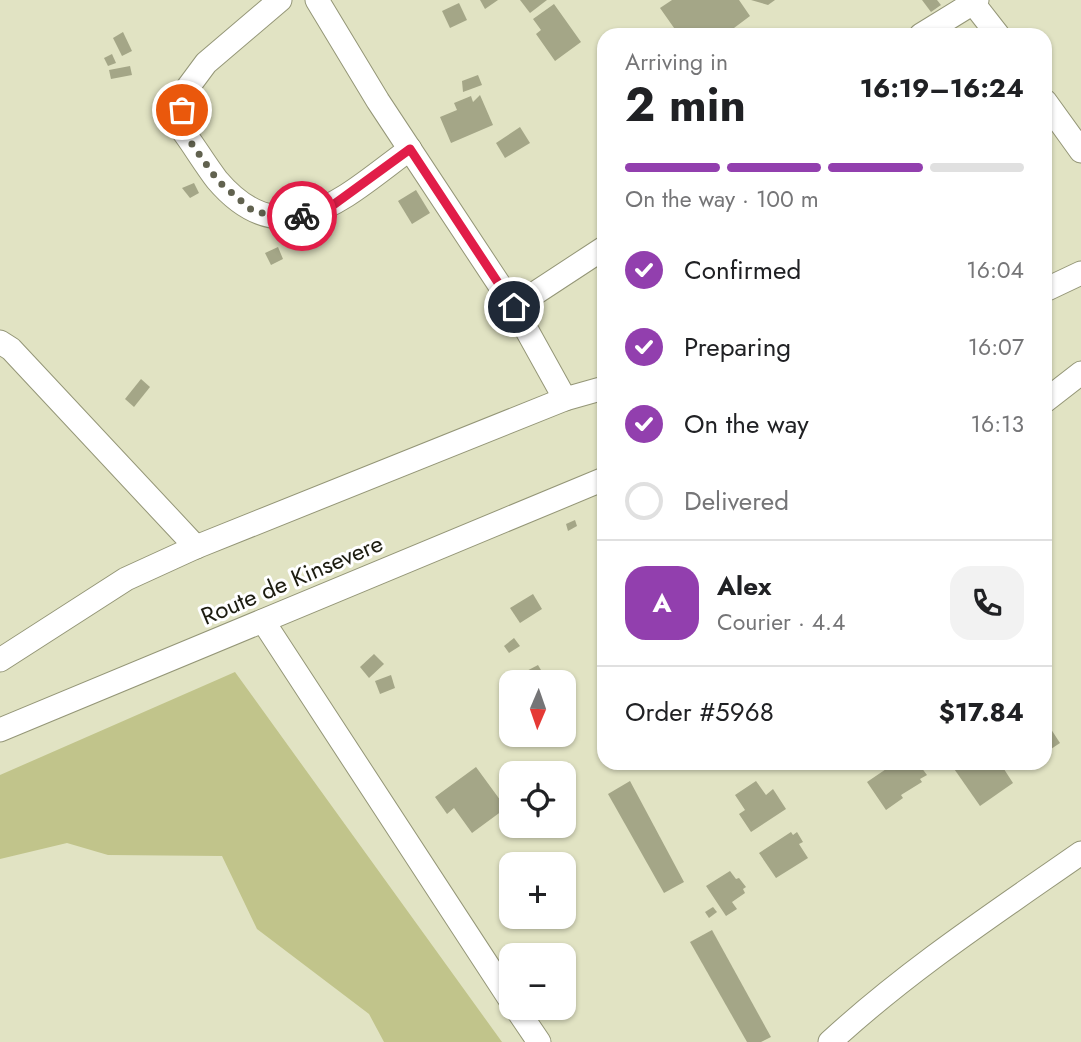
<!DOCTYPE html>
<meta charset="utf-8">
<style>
:root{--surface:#fff;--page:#f2f2f2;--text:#202124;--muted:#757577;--line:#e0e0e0;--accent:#923fae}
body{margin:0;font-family:Jost,sans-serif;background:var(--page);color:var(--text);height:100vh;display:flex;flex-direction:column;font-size:26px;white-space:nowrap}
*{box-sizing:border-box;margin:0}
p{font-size:23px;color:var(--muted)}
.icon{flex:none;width:38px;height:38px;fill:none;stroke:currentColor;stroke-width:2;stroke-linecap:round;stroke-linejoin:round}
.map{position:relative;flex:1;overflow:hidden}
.sheet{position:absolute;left:597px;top:28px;width:455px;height:742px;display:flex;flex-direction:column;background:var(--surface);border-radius:21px;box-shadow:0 2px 5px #0004}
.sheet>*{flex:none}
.needle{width:46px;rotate:182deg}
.buttons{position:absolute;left:499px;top:670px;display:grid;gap:14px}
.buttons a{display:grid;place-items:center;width:77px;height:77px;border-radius:14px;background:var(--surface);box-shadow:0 2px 5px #0004;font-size:35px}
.pin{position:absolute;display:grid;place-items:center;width:60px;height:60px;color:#fff;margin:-30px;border:4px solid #fff;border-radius:50%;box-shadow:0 2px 7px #0007}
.courier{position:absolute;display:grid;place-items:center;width:70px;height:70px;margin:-35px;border:5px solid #e11d48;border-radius:50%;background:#fff;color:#222;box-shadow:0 2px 9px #0007}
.overview em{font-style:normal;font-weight:700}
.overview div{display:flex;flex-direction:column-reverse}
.overview{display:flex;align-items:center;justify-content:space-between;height:119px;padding:0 28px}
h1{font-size:46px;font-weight:700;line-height:52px}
.bar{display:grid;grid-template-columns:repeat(4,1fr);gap:10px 7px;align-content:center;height:84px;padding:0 28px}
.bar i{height:9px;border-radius:5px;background:var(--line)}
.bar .on{background:var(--accent)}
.bar p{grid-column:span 4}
.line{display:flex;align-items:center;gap:18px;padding:0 28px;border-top:2px solid var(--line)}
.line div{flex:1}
.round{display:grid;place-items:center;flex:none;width:74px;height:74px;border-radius:21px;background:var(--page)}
ol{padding:0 28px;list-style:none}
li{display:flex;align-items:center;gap:21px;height:77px}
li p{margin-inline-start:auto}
li .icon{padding:7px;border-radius:50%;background:var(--accent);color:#fff;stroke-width:4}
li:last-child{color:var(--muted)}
li i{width:38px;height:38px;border:4px solid var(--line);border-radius:50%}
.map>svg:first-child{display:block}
.green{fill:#c1c48b}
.building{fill:#a4a687}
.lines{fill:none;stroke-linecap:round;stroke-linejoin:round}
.street-casing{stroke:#949677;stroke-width:25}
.street{stroke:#fff;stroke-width:23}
.done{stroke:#61624f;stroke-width:7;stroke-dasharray:0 12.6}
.route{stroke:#e11d48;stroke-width:9}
.labels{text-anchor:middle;stroke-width:6;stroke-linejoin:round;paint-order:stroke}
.street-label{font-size:24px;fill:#1c1c10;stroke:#fff}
</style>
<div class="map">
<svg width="1081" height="1042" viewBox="0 0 1081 1042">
<rect width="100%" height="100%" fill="#e1e3c3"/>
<!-- green -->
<path class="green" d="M235 672 502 1042H384L369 1014 257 929 222 856 108 855 67 843 0 859V775Z"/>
<!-- building -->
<g class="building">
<path d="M480 0H498L485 9Z"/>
<path d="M520 0H547L530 13Z"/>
<path d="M672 0H739L750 16 734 28 739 35H679L660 8Z"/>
<path d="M751 0H775L768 5Z"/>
<path d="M922 0H937L941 5 931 12Z"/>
<path d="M459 3 467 20 450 28 442 11Z"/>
<path d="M554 4 581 42 555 61 536 34 541 30 533 19Z"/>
<path d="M123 32 132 51 122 56 113 38Z"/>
<path d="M112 54 116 63 108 66 104 58Z"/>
<path d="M130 66 132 75 111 79 109 70Z"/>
<path d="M478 75 482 85 463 92 462 81Z"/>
<path d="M480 95 493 125 451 143 440 117 457 110 454 103 471 96 473 102Z"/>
<path d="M520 127 530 143 505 158 496 143Z"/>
<path d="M194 183 199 193 190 198 182 188Z"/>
<path d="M416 190 430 213 412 224 398 201Z"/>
<path d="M278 247 283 259 271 265 265 253Z"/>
<path d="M141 379 150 387 134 407 125 399Z"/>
<path d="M575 520 577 526 568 531 566 524Z"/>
<path d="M533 594 542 609 520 623 510 608Z"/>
<path d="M514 638 520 646 509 653 504 646Z"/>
<path d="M374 654 384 664 369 678 360 667Z"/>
<path d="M538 665 548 682H523L519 675Z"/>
<path d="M391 675 395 688 380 694 375 681Z"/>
<path d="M1045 720 1060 743 1045 753Z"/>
<path d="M895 763H918L927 775 920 779 922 782 901 795 903 798 886 810 867 782Z"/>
<path d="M950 763H1000L1013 783 980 806Z"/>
<path d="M476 767 506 808 472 833 454 808 447 814 435 797Z"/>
<path d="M630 781 684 882 664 893 608 794Z"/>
<path d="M756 781 766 795 773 789 786 809 751 832 739 814 745 810 735 795Z"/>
<path d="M791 832 793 835 797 832 803 842 799 844 808 858 776 878 759 853Z"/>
<path d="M730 871 736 879 739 878 746 887 743 889 745 893 732 902 737 909 726 916 706 886Z"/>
<path d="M713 907 717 912 709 918 705 912Z"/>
<path d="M712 930 771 1037 761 1042H747L690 942Z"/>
</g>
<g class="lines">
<defs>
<g id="street">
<path d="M280 0 206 63 183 94 180 127C193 144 204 163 217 180 285 260 348 194 410 149"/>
<path d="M317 0 378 101 514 307 565 399"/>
<path d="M977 0 973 3 998 35"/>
<path d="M921 35 973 3"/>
<path d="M1045 101 1081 151"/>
<path d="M1045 290 1081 273"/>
<path d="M514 307 604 248"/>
<path d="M0 342 11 349 196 547"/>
<path d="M1045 401 1081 373"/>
<path d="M263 621 511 1001"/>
<path d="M0 660 126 579 196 547 565 399 604 388"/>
<path d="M0 730 604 479"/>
<path d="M516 1008 539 1042"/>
<path d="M830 1042C907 971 995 913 1081 853"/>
</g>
</defs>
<!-- street casing -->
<use href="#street" class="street-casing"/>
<!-- street -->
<use href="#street" class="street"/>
</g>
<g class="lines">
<!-- done -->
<path class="done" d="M182 110 180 127 218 181 253 211 292 219 302 216"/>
<!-- route -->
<path class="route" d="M302 216 329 208 410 149 514 307"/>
</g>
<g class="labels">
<!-- street labels -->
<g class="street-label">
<text transform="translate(292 580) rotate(-23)" y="8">Route de Kinsevere</text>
</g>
</g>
</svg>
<div class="buttons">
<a><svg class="needle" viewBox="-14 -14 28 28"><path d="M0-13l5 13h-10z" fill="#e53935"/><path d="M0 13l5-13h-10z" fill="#757577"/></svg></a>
<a><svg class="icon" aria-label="locate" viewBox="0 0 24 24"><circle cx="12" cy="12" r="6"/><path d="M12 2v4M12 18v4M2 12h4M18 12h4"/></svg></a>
<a>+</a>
<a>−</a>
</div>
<div class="pin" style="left:182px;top:110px;background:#ea580c"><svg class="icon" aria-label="bag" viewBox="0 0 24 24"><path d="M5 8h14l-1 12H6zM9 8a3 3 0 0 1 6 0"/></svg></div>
<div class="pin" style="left:514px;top:307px;background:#1f2937"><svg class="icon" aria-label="home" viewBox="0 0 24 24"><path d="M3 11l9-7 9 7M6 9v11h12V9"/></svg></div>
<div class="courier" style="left:302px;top:216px"><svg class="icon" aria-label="bike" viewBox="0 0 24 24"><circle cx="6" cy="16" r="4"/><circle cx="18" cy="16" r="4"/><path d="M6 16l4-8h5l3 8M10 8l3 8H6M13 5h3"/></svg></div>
<section class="sheet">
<div class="overview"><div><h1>2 min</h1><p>Arriving in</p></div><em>16:19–16:24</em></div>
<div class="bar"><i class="on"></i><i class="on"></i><i class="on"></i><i></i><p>On the way · 100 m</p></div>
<ol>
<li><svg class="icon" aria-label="check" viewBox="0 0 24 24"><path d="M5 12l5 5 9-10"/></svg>Confirmed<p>16:04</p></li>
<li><svg class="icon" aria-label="check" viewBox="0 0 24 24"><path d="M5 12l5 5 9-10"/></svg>Preparing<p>16:07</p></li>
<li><svg class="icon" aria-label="check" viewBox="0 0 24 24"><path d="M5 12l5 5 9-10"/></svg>On the way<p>16:13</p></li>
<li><i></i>Delivered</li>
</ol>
<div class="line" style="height:126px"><b class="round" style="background:var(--accent);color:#fff">A</b><div><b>Alex</b><p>Courier · 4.4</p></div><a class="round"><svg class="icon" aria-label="phone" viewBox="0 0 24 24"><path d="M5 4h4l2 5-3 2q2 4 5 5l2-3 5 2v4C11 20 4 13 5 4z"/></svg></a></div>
<div class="line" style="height:91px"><div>Order #5968</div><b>$17.84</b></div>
</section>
</div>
